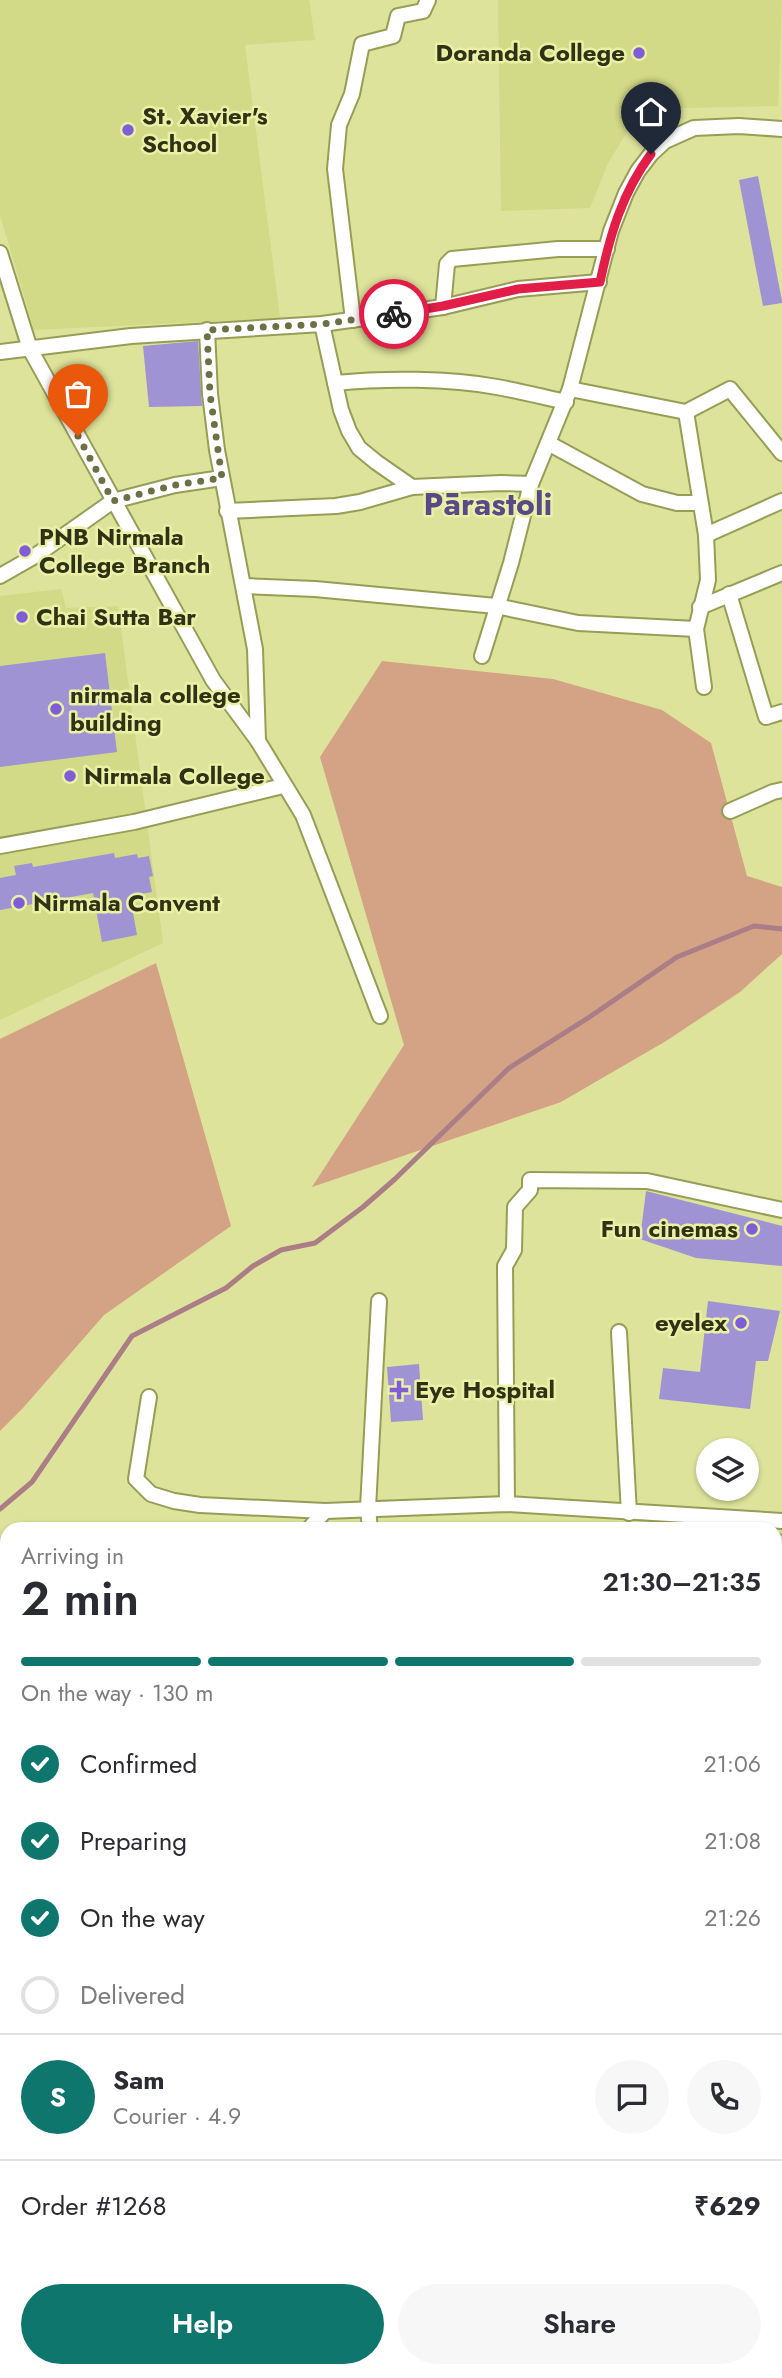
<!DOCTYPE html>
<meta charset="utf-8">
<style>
:root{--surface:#fff;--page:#f7f7f7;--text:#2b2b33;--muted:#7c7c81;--line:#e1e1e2;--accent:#0f766e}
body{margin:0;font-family:Jost,sans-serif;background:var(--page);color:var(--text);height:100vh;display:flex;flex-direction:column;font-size:26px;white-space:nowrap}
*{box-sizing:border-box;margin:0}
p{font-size:23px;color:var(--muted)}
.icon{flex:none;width:38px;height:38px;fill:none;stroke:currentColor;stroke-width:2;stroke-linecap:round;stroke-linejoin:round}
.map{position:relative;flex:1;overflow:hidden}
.drawer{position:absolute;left:0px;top:1522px;width:782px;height:856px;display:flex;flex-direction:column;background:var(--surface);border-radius:21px 21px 0 0;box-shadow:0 2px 5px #0004}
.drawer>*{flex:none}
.controls{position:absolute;left:696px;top:1438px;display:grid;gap:14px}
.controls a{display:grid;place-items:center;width:63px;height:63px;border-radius:50%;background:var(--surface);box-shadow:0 2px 5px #0004;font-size:35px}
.pin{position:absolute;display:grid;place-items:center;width:60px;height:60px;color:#fff;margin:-72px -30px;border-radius:50% 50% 50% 0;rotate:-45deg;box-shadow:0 0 7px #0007}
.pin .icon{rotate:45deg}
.courier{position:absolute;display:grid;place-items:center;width:70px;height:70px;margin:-35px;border:5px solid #e11d48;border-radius:50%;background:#fff;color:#222;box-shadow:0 2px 9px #0007}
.headline em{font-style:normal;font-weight:600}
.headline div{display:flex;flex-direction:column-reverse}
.headline{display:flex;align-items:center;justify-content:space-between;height:119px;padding:0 21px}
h1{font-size:46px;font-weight:600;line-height:52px}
.bar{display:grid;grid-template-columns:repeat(4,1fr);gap:10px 7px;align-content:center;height:84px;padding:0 21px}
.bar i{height:9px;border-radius:5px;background:var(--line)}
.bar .current{background:var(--accent)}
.bar p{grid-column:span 4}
.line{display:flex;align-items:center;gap:18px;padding:0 21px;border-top:2px solid var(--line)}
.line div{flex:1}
.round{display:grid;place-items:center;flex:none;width:74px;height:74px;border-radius:37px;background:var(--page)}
ol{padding:0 21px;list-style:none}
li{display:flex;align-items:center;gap:21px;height:77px}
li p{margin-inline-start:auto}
li .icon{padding:7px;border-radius:50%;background:var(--accent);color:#fff;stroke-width:4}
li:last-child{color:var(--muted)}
li i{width:38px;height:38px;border:4px solid var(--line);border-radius:50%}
.cta{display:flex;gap:14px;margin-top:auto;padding:14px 21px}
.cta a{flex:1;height:80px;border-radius:42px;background:var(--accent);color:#fff;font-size:28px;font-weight:600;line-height:80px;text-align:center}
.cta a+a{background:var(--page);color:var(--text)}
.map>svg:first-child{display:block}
.built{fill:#d2d987}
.green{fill:#d4a284}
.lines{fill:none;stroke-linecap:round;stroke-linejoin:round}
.stream{stroke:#aa7d87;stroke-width:5}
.building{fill:#9f93d4}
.minor-casing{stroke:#989d56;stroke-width:18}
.tertiary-casing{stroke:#989d56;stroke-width:21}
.secondary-casing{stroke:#989d56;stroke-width:23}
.minor{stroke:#fff;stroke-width:14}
.tertiary{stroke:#fff;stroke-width:18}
.secondary{stroke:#c2ece2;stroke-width:19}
.done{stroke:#6d7044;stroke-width:7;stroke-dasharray:0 12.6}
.route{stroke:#e11d48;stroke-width:9}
.poi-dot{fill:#7e5dd7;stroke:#eaf1a6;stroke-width:2.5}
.labels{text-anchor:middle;stroke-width:5;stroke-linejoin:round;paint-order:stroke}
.poi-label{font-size:24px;font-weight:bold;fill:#303215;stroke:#eaf1a6;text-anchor:start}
.district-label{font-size:32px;font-weight:bold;fill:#584988;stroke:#eaf1a6}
</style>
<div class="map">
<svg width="782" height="2378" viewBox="0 0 782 2378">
<rect width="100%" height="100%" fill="#dde39a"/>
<!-- built -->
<g class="built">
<path d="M0 0H309L315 40 245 45 280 318 34 330 0 215Z"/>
<path d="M498 0H782L778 106 681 108 633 122 608 163 590 208 501 211Z"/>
<path d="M61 589 66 608 118 606 163 943 0 1020V596Z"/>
<rect x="622" y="2371" width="153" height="7"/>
</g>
<!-- green -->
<g class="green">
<path d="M382 661 553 679 662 710 711 743 747 876 782 887V954L740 992 666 1041 561 1102 312 1187 404 1045 320 757Z"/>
<path d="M156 963 231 1226 104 1315 23 1408 0 1431V1039Z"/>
</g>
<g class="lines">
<!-- stream -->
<path class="stream" d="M0 1509 32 1482 132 1336 226 1288 253 1266 281 1250 315 1243 363 1207 395 1179 509 1068 588 1018 677 957 754 926 782 929"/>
</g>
<!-- building -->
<g class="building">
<path d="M758 176 782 301V303L763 306 739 180Z"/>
<path d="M198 341 202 406 149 407 143 346Z"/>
<path d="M105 653 117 752 0 767V666Z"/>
<path d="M114 853 115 858 137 854 138 858 149 856 153 876 149 877 152 892 130 896 137 935 102 942 93 893 0 910V878L16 875 14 866 32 863 33 867Z"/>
<path d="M646 1191 782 1226V1266L696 1258 640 1239Z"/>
<path d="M708 1301 780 1311 768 1361H756L750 1409 659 1399 663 1368 700 1372Z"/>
<path d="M419 1364 423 1420 391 1422 387 1367Z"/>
</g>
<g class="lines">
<defs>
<g id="minor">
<path d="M0 253 30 349 213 680 258 741 303 815 380 1016"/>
<path d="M443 307 447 264 452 259 558 249H607"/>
<path d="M353 320 335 169 339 125 352 94 362 44 393 36 398 16 423 11 428 0"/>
<path d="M322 324 341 410 349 431 359 448 376 462 412 487 501 483 531 484"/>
<path d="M207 330 210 394 217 450 255 649 258 741"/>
<path d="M0 352 131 336 322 324 443 307 518 289 599 282"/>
<path d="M335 383C384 378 449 378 497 387 520 391 543 397 566 402"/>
<path d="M570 389 686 412 730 389 782 453"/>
<path d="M686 412 706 535 708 580 696 629 704 687"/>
<path d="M548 443 642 494 677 503H699"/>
<path d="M227 511 336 506 360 502 412 487"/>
<path d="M706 535 782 501"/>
<path d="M0 576 35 556 113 501 175 485 222 478"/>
<path d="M244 586 315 589 496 606 578 623 696 629"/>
<path d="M729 594 766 717 782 712"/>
<path d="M700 607 782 573"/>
<path d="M482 656 511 563 531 484 570 389 611 231 626 193 638 171 651 154 665 141 694 128 739 126 782 129"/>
<path d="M730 811 773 792 782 790"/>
<path d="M0 846 134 822 283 786"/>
<path d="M619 1332 629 1513"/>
<path d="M149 1397 136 1479 151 1494 174 1501 200 1505 325 1511 507 1504 782 1521"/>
<path d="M507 1504 505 1266 514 1250 515 1207 530 1190V1180L647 1181 782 1210"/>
<path d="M308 1530 325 1511"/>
<path d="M370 1530 368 1508 379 1301"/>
<path d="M0 1675 7 1684"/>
<path d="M0 1811 7 1809"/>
<path d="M0 1940 7 1939"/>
<path d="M775 1986 782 1973"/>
<path d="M0 2098 7 2097"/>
<path d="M775 2151H782"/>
<path d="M0 2164H7"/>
<path d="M0 2299 7 2298"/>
</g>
<path id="tertiary" d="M775 2366H782"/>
<g id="secondary">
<path d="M775 1563 782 1545"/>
<path d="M775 1626 782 1610"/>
<path d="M617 2371V2378"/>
<path d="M599 2378V2371"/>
</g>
</defs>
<!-- minor casing -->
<use href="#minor" class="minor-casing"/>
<!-- tertiary casing -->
<use href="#tertiary" class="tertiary-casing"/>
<!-- secondary casing -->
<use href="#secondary" class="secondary-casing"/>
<!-- minor -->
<use href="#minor" class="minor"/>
<!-- tertiary -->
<use href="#tertiary" class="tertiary"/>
<!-- secondary -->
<use href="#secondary" class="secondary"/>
</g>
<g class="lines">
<!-- done -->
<path class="done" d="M78 436 113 501 175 485 222 478 210 394 207 330 323 324 394 314"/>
<!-- route -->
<path class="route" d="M394 314 443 306 518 289 600 282C610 235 622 193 651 154"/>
</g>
<!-- markers -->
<g class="poi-dot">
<circle cx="639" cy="53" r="7"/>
<circle cx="128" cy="130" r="7"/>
<circle cx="25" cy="551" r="7"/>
<circle cx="22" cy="617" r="7"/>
<circle cx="56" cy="709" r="7"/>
<circle cx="70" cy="776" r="7"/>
<circle cx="19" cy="903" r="7"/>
<circle cx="752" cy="1229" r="7"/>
<circle cx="741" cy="1323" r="7"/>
<path d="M395.5 1379.5h7v7h7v7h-7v7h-7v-7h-7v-7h7z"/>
</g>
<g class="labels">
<!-- poi labels -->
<g class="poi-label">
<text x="625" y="61" text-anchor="end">Doranda College</text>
<text x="142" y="124">St. Xavier's<tspan x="142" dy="28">School</tspan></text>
<text x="39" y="545">PNB Nirmala<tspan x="39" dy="28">College Branch</tspan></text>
<text x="36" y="625">Chai Sutta Bar</text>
<text x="70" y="703">nirmala college<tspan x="70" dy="28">building</tspan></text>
<text x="84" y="784">Nirmala College</text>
<text x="33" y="911">Nirmala Convent</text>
<text x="738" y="1237" text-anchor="end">Fun cinemas</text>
<text x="727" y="1331" text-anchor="end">eyelex</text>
<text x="415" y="1398">Eye Hospital</text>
</g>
<!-- district labels -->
<g class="district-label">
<text x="488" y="515">Pārastoli</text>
</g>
</g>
</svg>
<div class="controls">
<a><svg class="icon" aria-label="layers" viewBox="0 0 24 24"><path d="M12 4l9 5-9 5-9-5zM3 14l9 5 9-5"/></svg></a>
</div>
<div class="pin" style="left:78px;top:436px;background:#ea580c"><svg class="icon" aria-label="bag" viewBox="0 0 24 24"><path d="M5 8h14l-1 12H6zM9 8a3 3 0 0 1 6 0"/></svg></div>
<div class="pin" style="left:651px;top:154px;background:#1f2937"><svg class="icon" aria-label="home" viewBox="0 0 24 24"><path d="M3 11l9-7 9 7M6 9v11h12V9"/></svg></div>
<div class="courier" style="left:394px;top:314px"><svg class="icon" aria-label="bike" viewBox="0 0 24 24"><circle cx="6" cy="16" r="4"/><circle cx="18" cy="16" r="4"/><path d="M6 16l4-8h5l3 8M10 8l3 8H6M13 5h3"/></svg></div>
<section class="drawer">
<div class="headline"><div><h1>2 min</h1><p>Arriving in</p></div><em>21:30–21:35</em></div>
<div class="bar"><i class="current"></i><i class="current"></i><i class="current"></i><i></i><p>On the way · 130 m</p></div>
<ol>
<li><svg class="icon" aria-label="check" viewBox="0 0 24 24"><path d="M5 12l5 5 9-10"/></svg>Confirmed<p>21:06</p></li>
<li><svg class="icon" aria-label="check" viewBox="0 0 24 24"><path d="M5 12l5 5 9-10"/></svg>Preparing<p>21:08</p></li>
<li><svg class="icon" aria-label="check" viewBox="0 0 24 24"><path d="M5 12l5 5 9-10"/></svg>On the way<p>21:26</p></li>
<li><i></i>Delivered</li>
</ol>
<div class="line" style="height:126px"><b class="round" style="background:var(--accent);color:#fff">S</b><div><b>Sam</b><p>Courier · 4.9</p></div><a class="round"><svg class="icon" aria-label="chat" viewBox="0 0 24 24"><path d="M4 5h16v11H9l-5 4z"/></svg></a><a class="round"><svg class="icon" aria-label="phone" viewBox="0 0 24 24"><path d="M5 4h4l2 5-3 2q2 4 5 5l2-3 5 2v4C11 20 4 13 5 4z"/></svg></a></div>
<div class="line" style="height:91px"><div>Order #1268</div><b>₹629</b></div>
<div class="cta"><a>Help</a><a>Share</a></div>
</section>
</div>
